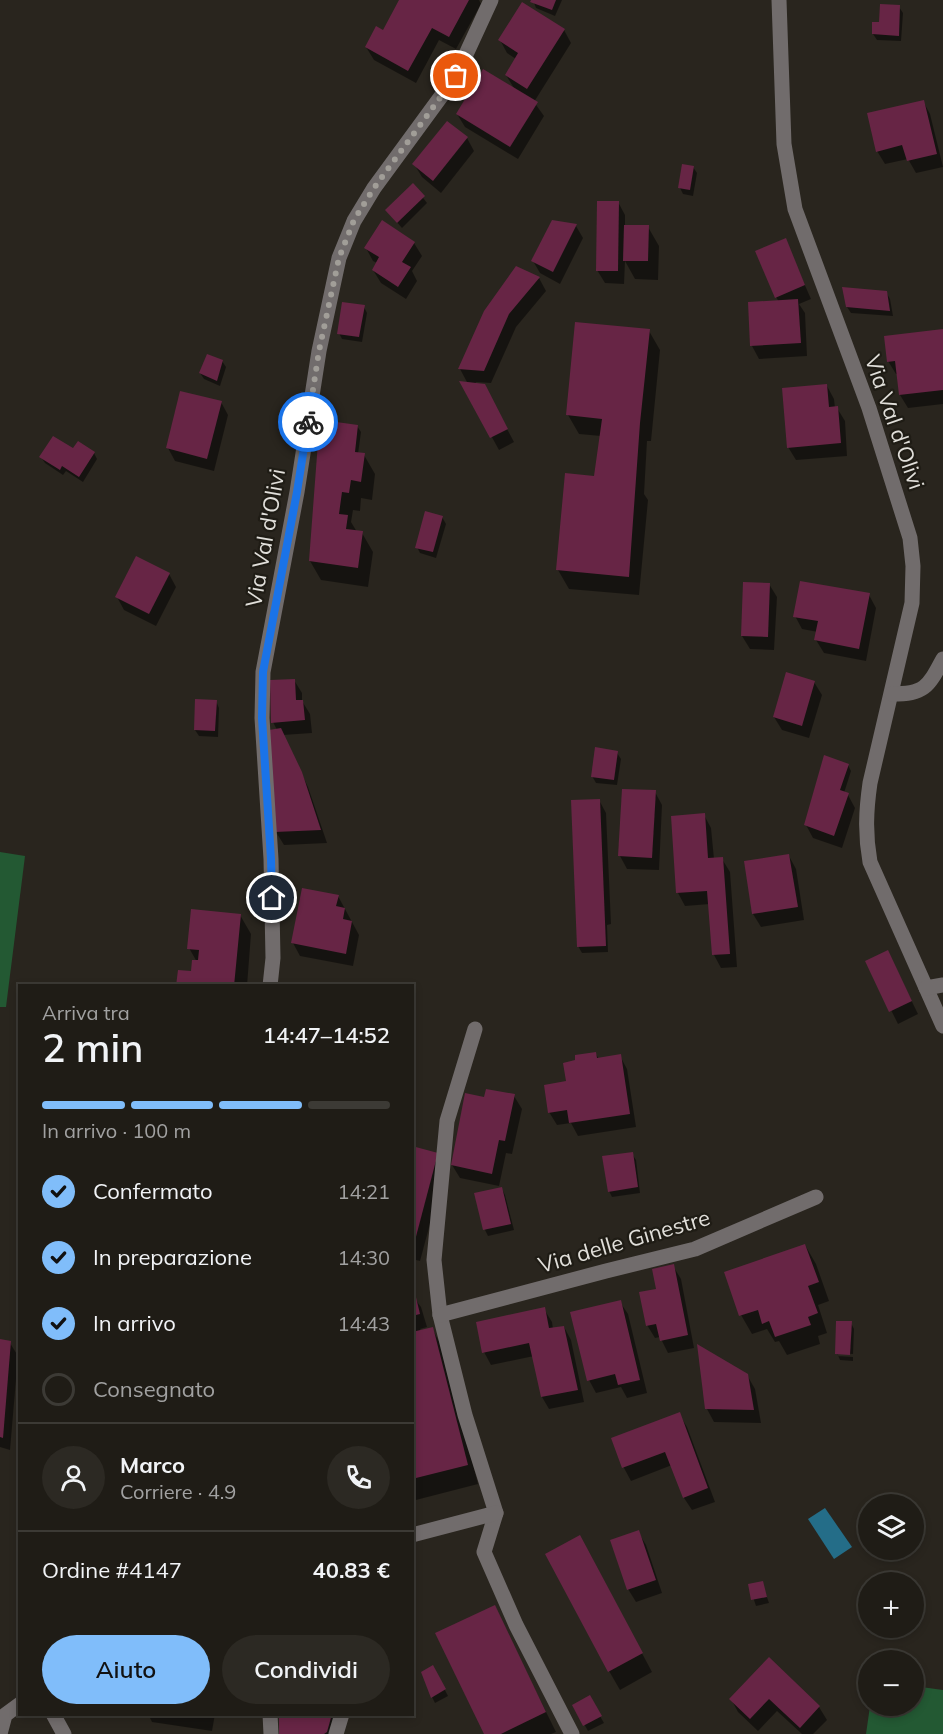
<!DOCTYPE html>
<html lang="it">
<meta charset="utf-8">
<style>
:root{--surface:#1f1c16;--page:#2c2923;--text:#f1f3f6;--muted:#a1a1a1;--line:#3c3a35;--accent:#80bdfa}
body{margin:0;font-family:Mulish,sans-serif;background:var(--page);color:var(--text);height:100vh;display:flex;flex-direction:column;font-size:22px;white-space:nowrap}
*{box-sizing:border-box;margin:0}
p{font-size:20px;color:var(--muted)}
.icon{flex:none;width:33px;height:33px;fill:none;stroke:currentColor;stroke-width:2;stroke-linecap:round;stroke-linejoin:round}
.map{position:relative;flex:1;overflow:hidden}
.side{position:absolute;left:18px;top:984px;width:396px;height:732px;display:flex;flex-direction:column;background:var(--surface);border-radius:0px;box-shadow:0 3px 9px #0003,0 0 0 2px var(--line)}
.side>*{flex:none}
.buttons{position:absolute;left:858px;top:1494px;display:grid;gap:12px}
.buttons a{display:grid;place-items:center;width:66px;height:66px;border-radius:50%;background:var(--surface);box-shadow:0 3px 9px #0003,0 0 0 2px var(--line);font-size:30px}
.pin{position:absolute;display:grid;place-items:center;width:51px;height:51px;color:#fff;margin:-26px;border:3px solid #fff;border-radius:50%;box-shadow:0 2px 6px #0007}
.courier{position:absolute;display:grid;place-items:center;width:60px;height:60px;margin:-30px;border:4px solid #1a73e8;border-radius:50%;background:#fff;color:#222;box-shadow:0 2px 8px #0007}
.overview em{font-style:normal;font-weight:600}
.overview div{display:flex;flex-direction:column-reverse}
.overview{display:flex;align-items:center;justify-content:space-between;height:102px;padding:0 24px}
h1{font-size:39px;font-weight:600;line-height:45px}
.bar{display:grid;grid-template-columns:repeat(4,1fr);gap:9px 6px;align-content:center;height:72px;padding:0 24px}
.bar i{height:8px;border-radius:4px;background:var(--line)}
.bar .on{background:var(--accent)}
.bar p{grid-column:span 4}
.line{display:flex;align-items:center;gap:15px;padding:0 24px;border-top:2px solid var(--line)}
.line div{flex:1}
.round{display:grid;place-items:center;flex:none;width:63px;height:63px;border-radius:32px;background:var(--page)}
ol{padding:0 24px;list-style:none}
li{display:flex;align-items:center;gap:18px;height:66px}
li p{margin-inline-start:auto}
li .icon{padding:6px;border-radius:50%;background:var(--accent);color:#111;stroke-width:4}
li:last-child{color:var(--muted)}
li i{width:33px;height:33px;border:3px solid var(--line);border-radius:50%}
.action{display:flex;gap:12px;margin-top:auto;padding:12px 24px}
.action a{flex:1;height:69px;border-radius:36px;background:var(--accent);color:#111;font-size:24px;font-weight:600;line-height:69px;text-align:center}
.action a+a{background:var(--page);color:var(--text)}
.map>svg:first-child{display:block}
.green{fill:#235933}
.water{fill:#246d88}
.shadow{fill:#0007}
.building{fill:#672545}
.lines{fill:none;stroke-linecap:round;stroke-linejoin:round}
.minor{stroke:#716c6c;stroke-width:15}
.done{stroke:#a19e98;stroke-width:6;stroke-dasharray:0 10.8}
.route{stroke:#1a73e8;stroke-width:8}
.labels{text-anchor:middle;stroke-width:4.5;stroke-linejoin:round;paint-order:stroke}
.street-label{font-size:22px;fill:#e1dfda;stroke:#1f1c15}
</style>
<div class="map">
<svg width="943" height="1734" viewBox="0 0 943 1734">
<rect width="100%" height="100%" fill="#29251e"/>
<!-- green -->
<g class="green">
<path d="M0 852 25 856 6 1007H0Z"/>
<path d="M914 1686 943 1690V1734H866L870 1706H914Z"/>
</g>
<!-- water -->
<path class="water" d="M825 1508 852 1547 834 1559 808 1519Z"/>
<!-- shadow -->
<g class="shadow">
<path d="M401 0H479L481 4 456 49 439 40 416 83 374 60 366 47 384 32Z"/>
<path d="M533 0H562L555 16 536 8Z"/>
<path d="M899 7 903 13 901 41 877 40 873 34 880 24Z"/>
<path d="M564 30 571 43 534 102 544 116 518 159 465 127 457 114 515 90 506 75 516 59 507 53 500 40Z"/>
<path d="M923 101 930 114 943 167 916 173 908 159 885 164 877 151Z"/>
<path d="M467 138 474 151 441 193 422 177 414 164Z"/>
<path d="M693 167 697 173 693 196 683 194 680 188Z"/>
<path d="M413 185 427 203 402 228 387 211Z"/>
<path d="M618 202 625 215V226L648 227 659 246 658 280 635 279 625 261 624 284 605 283 597 270Z"/>
<path d="M576 226 583 238 560 284 540 273 533 261Z"/>
<path d="M785 240 811 299 799 304 805 313 807 356 759 359 752 346 749 304 779 302 776 297Z"/>
<path d="M414 243 422 256 412 271 417 281 406 299 381 283 373 270 377 263 373 261 366 248Z"/>
<path d="M539 278 546 291 516 327 491 383 476 382 475 385 491 399 514 442 499 450 462 383 468 384 460 369Z"/>
<path d="M886 292 890 299 893 316 851 313 847 307Z"/>
<path d="M364 307 367 313 362 342 342 339 339 333Z"/>
<path d="M649 331 660 350 651 441H647L644 494 648 500 639 595 569 589 558 570 596 477 601 436 579 434 568 415Z"/>
<path d="M943 331V404L908 408 900 395 898 374H896L888 361Z"/>
<path d="M222 361 226 367 220 386 204 379 200 373Z"/>
<path d="M827 386 834 399 835 408H837L845 421 847 456 796 460 788 447Z"/>
<path d="M221 402 228 415 214 471 175 461 168 448Z"/>
<path d="M357 426 361 432 358 454 364 455 375 474 372 500 361 498 360 511 353 510 351 522 357 532 362 533 373 552 368 587 321 580 310 561Z"/>
<path d="M74 450 94 453 97 459 83 482 66 471 63 475 45 463 41 457Z"/>
<path d="M442 517 446 524 436 558 420 553 417 547Z"/>
<path d="M169 574 176 587 156 626 124 610 117 597Z"/>
<path d="M769 584 777 597 774 650 750 649 742 636Z"/>
<path d="M869 595 876 608 866 661 824 653 816 640 818 632 802 629 795 616Z"/>
<path d="M294 680 302 693V701L310 714 312 733 283 735 308 787 327 843 284 845 276 832 277 730 273 722Z"/>
<path d="M814 682 822 695 809 738 782 730 774 717Z"/>
<path d="M216 701 219 708 218 737 199 736 195 730Z"/>
<path d="M617 753 621 759 617 785 596 783 592 776Z"/>
<path d="M848 765 851 771 844 793 848 795 855 808 842 848 813 838 806 825Z"/>
<path d="M655 792 662 805 659 870 627 869 620 856Z"/>
<path d="M599 800 606 813 611 924 607 925 608 952 582 953 578 946Z"/>
<path d="M704 815 711 828 714 859H722L730 872 737 967 721 968 714 955 710 904 685 906 678 893 672 818Z"/>
<path d="M789 856 796 869 804 920 761 927 753 914 745 862Z"/>
<path d="M338 896 359 935 353 966 300 956 293 943Z"/>
<path d="M240 915 251 934 247 986H178L192 973 197 962 189 948Z"/>
<path d="M867 962 894 965 918 1014 898 1024Z"/>
<path d="M595 1053 599 1059 620 1056 627 1069 636 1127 578 1136 571 1123 557 1125 549 1112 567 1083Z"/>
<path d="M514 1096 522 1109 512 1154 506 1153 499 1186 460 1178 452 1165 485 1098Z"/>
<path d="M412 1147 445 1168 420 1261 412 1259Z"/>
<path d="M632 1154 636 1160 640 1193 612 1197 609 1191Z"/>
<path d="M502 1189 505 1195 514 1230 488 1236 485 1230Z"/>
<path d="M805 1245 816 1264 829 1301 818 1305 827 1333 818 1336 820 1344 787 1355 779 1341 775 1342 767 1329 752 1334 741 1315Z"/>
<path d="M673 1266 681 1279 694 1348 668 1353 660 1337 655 1338 647 1325 657 1290Z"/>
<path d="M412 1295 421 1307 427 1327 420 1329 421 1331 432 1329 443 1348 478 1484 412 1501Z"/>
<path d="M620 1302 628 1314 647 1393 627 1398 621 1387 596 1393 589 1380Z"/>
<path d="M544 1309 552 1322 553 1329 564 1327 571 1340 584 1402 549 1409 542 1397 534 1356 491 1365 484 1352Z"/>
<path d="M851 1323 854 1329 853 1354 838 1353V1356L853 1357V1361L840 1360 837 1353Z"/>
<path d="M0 1340 10 1343 18 1356 10 1450 0 1447Z"/>
<path d="M747 1375 755 1389 761 1423 714 1422 707 1409Z"/>
<path d="M679 1414 687 1427 715 1502 692 1510 684 1498 672 1465 631 1481 624 1468 613 1439Z"/>
<path d="M638 1532 646 1545 662 1593 636 1602 628 1589Z"/>
<path d="M590 1556 652 1672 620 1690 609 1671Z"/>
<path d="M762 1583 769 1603 756 1606 749 1585Z"/>
<path d="M494 1607 556 1732 551 1734H486Z"/>
<path d="M769 1659 819 1707 827 1720 813 1734H802L777 1711 758 1731 738 1712 731 1699Z"/>
<path d="M433 1667 448 1696 435 1703 432 1697Z"/>
<path d="M589 1697 604 1723 588 1731 574 1706Z"/>
<path d="M148 1714H215L212 1731 152 1722Z"/>
<path d="M281 1714H344L337 1734H280Z"/>
</g>
<!-- building -->
<g class="building">
<path d="M399 0H469L449 37 432 28 408 71 365 47 376 26 383 30Z"/>
<path d="M531 0H556L552 10 530 2Z"/>
<path d="M522 2 565 29 527 89 505 75 518 53 498 40Z"/>
<path d="M880 4 900 5 899 36 872 34V22H879Z"/>
<path d="M483 69 538 102 510 147 456 114Z"/>
<path d="M924 100 937 154 907 161 902 145 876 152 867 113Z"/>
<path d="M447 121 468 137 433 181 412 164Z"/>
<path d="M682 164 694 166 690 190 678 188Z"/>
<path d="M413 183 425 196 397 223 385 210Z"/>
<path d="M597 201H619L618 271H596Z"/>
<path d="M382 220 415 242 402 262 411 267 398 287 372 270 379 257 364 248Z"/>
<path d="M552 220 577 224 553 272 531 261Z"/>
<path d="M624 225H649L648 261H623Z"/>
<path d="M786 238 805 285 775 298 755 251Z"/>
<path d="M516 266 540 277 509 314 484 371 458 369 484 311Z"/>
<path d="M842 287 887 291 890 311 846 307Z"/>
<path d="M798 299 801 343 750 346 748 302Z"/>
<path d="M342 302 365 305 359 337 337 334Z"/>
<path d="M575 322 650 329 640 423 629 577 556 570 565 473 594 476 602 419 566 415Z"/>
<path d="M943 329V390L899 395 895 361 887 362 884 336Z"/>
<path d="M207 354 223 360 217 381 199 373Z"/>
<path d="M459 381 485 384 508 429 490 438Z"/>
<path d="M827 384 829 407 838 406 841 443 787 448 782 388Z"/>
<path d="M180 391 222 401 207 459 166 448Z"/>
<path d="M329 421 358 425 355 452 365 453 361 482 351 480 349 493 342 492 339 514 348 515 346 529 363 531 358 568 309 561 318 442 325 443Z"/>
<path d="M53 436 73 448 78 441 95 452 79 477 62 466 60 470 39 457Z"/>
<path d="M425 511 443 516 433 552 415 548Z"/>
<path d="M136 556 170 573 149 614 115 597Z"/>
<path d="M800 581 870 593 859 649 814 640 818 621 793 617Z"/>
<path d="M743 582 770 583 768 637 741 636Z"/>
<path d="M786 672 815 681 802 726 773 717Z"/>
<path d="M295 679 296 700H303L305 720 271 723 270 680Z"/>
<path d="M195 699 217 700 215 731 194 730Z"/>
<path d="M281 728 302 772 321 830 275 832 269 730Z"/>
<path d="M595 747 618 751 614 780 591 777Z"/>
<path d="M824 755 849 764 840 790 849 793 834 836 804 825Z"/>
<path d="M622 789 656 790 652 858 618 856Z"/>
<path d="M600 799 606 946 577 947 571 800Z"/>
<path d="M705 813 708 858 723 857 730 954 712 955 707 891 676 893 671 816Z"/>
<path d="M789 854 798 907 752 914 744 861Z"/>
<path d="M302 888 339 895 336 906 345 908 343 919 352 921 346 954 291 943Z"/>
<path d="M191 909 241 914 234 986H176L178 970 191 971 192 960H198L199 950 187 949Z"/>
<path d="M888 950 912 1001 889 1012 865 961Z"/>
<path d="M596 1052 597 1058 621 1054 630 1114 569 1123 567 1110 548 1113 544 1085 566 1081 563 1063 575 1060V1055Z"/>
<path d="M486 1089 515 1094 505 1141 499 1140 492 1174 451 1165 465 1093 484 1097Z"/>
<path d="M412 1146 438 1153 413 1248H412Z"/>
<path d="M633 1152 638 1187 608 1192 602 1156Z"/>
<path d="M502 1187 511 1224 483 1230 474 1193Z"/>
<path d="M805 1244 819 1282 808 1286 818 1313 808 1317 811 1325 775 1337 769 1321 762 1324 758 1310 739 1316 724 1272Z"/>
<path d="M674 1264 688 1335 660 1341 656 1324 646 1326 639 1292 656 1289 652 1269Z"/>
<path d="M412 1293H415L420 1314 412 1316Z"/>
<path d="M621 1300 640 1380 618 1385 615 1374 587 1381 570 1312Z"/>
<path d="M545 1307 549 1328 564 1326 578 1390 541 1397 529 1343 482 1353 476 1322Z"/>
<path d="M836 1321H852L850 1355 835 1354Z"/>
<path d="M433 1327 468 1465 412 1479V1332Z"/>
<path d="M0 1339 11 1341 3 1438 0 1437Z"/>
<path d="M697 1344 748 1374 754 1410 705 1409Z"/>
<path d="M680 1412 708 1488 683 1498 665 1452 622 1468 611 1438Z"/>
<path d="M639 1530 656 1580 627 1590 610 1540Z"/>
<path d="M580 1535 643 1653 608 1672 545 1554Z"/>
<path d="M763 1581 767 1597 751 1600 748 1584Z"/>
<path d="M495 1605 546 1712 501 1734H484L435 1633Z"/>
<path d="M769 1657 820 1706 800 1728 769 1699 750 1719 729 1699Z"/>
<path d="M433 1665 446 1689 431 1698 421 1672Z"/>
<path d="M590 1695 602 1716 583 1726 572 1705Z"/>
<path d="M279 1714H332L327 1732 324 1734H279Z"/>
</g>
<g class="lines">
<!-- minor -->
<g class="minor">
<path d="M779 0 784 144 795 209 869 408 910 538 913 566 912 603 870 783C866 811 865 834 870 862L943 1026"/>
<path d="M892 694C925 694 928 687 943 659"/>
<path d="M270 986 273 958 271 859 262 718 263 672 297 492 319 351 339 258 354 221 374 188 456 76 491 0"/>
<path d="M926 988 943 985"/>
<path d="M475 1029 447 1121 434 1260 440 1315 465 1415 496 1513 484 1552 516 1625 572 1734"/>
<path d="M440 1315 606 1271 695 1249 816 1197"/>
<path d="M412 1535 496 1513"/>
<path d="M53 1714 64 1734"/>
<path d="M270 1714 271 1734"/>
<path d="M0 1734 5 1715 20 1704"/>
<path d="M336 1734 342 1714"/>
</g>
</g>
<g class="lines">
<!-- done -->
<path class="done" d="M308 422 319 351 339 258 354 220 374 188 456 76"/>
<!-- route -->
<path class="route" d="M272 898 271 859 262 718 263 672 297 492 308 422"/>
</g>
<g class="labels">
<!-- street labels -->
<g class="street-label">
<text transform="translate(895 422) rotate(71)" y="8">Via Val d'Olivi</text>
<text transform="translate(265 538) rotate(-80)" y="8">Via Val d'Olivi</text>
<text transform="translate(624 1241) rotate(-16)" y="8">Via delle Ginestre</text>
</g>
</g>
</svg>
<div class="buttons">
<a><svg class="icon" aria-label="layers" viewBox="0 0 24 24"><path d="M12 4l9 5-9 5-9-5zM3 14l9 5 9-5"/></svg></a>
<a>+</a>
<a>−</a>
</div>
<div class="pin" style="left:456px;top:76px;background:#ea580c"><svg class="icon" aria-label="bag" viewBox="0 0 24 24"><path d="M5 8h14l-1 12H6zM9 8a3 3 0 0 1 6 0"/></svg></div>
<div class="pin" style="left:272px;top:898px;background:#1f2937"><svg class="icon" aria-label="home" viewBox="0 0 24 24"><path d="M3 11l9-7 9 7M6 9v11h12V9"/></svg></div>
<div class="courier" style="left:308px;top:422px"><svg class="icon" aria-label="bike" viewBox="0 0 24 24"><circle cx="6" cy="16" r="4"/><circle cx="18" cy="16" r="4"/><path d="M6 16l4-8h5l3 8M10 8l3 8H6M13 5h3"/></svg></div>
<section class="side">
<div class="overview"><div><h1>2 min</h1><p>Arriva tra</p></div><em>14:47–14:52</em></div>
<div class="bar"><i class="on"></i><i class="on"></i><i class="on"></i><i></i><p>In arrivo · 100 m</p></div>
<ol>
<li><svg class="icon" aria-label="check" viewBox="0 0 24 24"><path d="M5 12l5 5 9-10"/></svg>Confermato<p>14:21</p></li>
<li><svg class="icon" aria-label="check" viewBox="0 0 24 24"><path d="M5 12l5 5 9-10"/></svg>In preparazione<p>14:30</p></li>
<li><svg class="icon" aria-label="check" viewBox="0 0 24 24"><path d="M5 12l5 5 9-10"/></svg>In arrivo<p>14:43</p></li>
<li><i></i>Consegnato</li>
</ol>
<div class="line" style="height:108px"><a class="round"><svg class="icon" aria-label="person" viewBox="0 0 24 24"><circle cx="12" cy="8" r="4"/><path d="M4 21q1-7 8-7t8 7"/></svg></a><div><b>Marco</b><p>Corriere · 4.9</p></div><a class="round"><svg class="icon" aria-label="phone" viewBox="0 0 24 24"><path d="M5 4h4l2 5-3 2q2 4 5 5l2-3 5 2v4C11 20 4 13 5 4z"/></svg></a></div>
<div class="line" style="height:78px"><div>Ordine #4147</div><b>40.83 €</b></div>
<div class="action"><a>Aiuto</a><a>Condividi</a></div>
</section>
</div>
